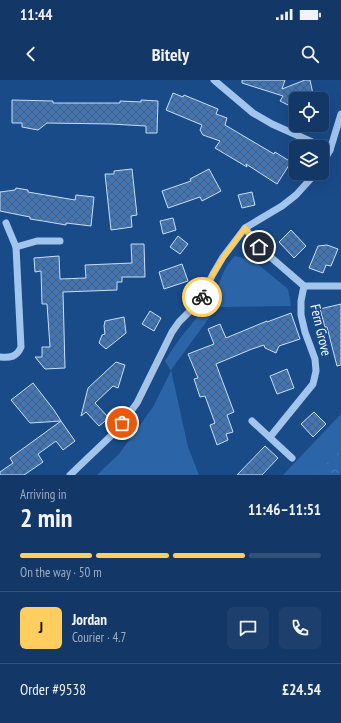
<!DOCTYPE html>
<meta charset="utf-8">
<style>
:root{--surface:#133867;--page:#1c3f6d;--text:#f1f3f6;--muted:#9dacc0;--line:#32527b;--accent:#ffce5e}
body{margin:0;font-family:"PT Sans Narrow",sans-serif;background:var(--page);color:var(--text);height:100vh;display:flex;flex-direction:column;font-size:15px;white-space:nowrap}
*{box-sizing:border-box;margin:0}
p{font-size:13px;color:var(--muted)}
.icon{flex:none;width:22px;height:22px;fill:none;stroke:currentColor;stroke-width:2;stroke-linecap:round;stroke-linejoin:round}
.map{position:relative;height:395px;overflow:hidden}
.panel{display:flex;flex-direction:column;background:var(--surface);flex:1}
.panel>*{flex:none}
.controls{position:absolute;left:289px;top:12px;display:grid;gap:8px}
.controls a{display:grid;place-items:center;width:40px;height:40px;border-radius:6px;background:var(--surface);box-shadow:0 4px 16px #0002,0 0 0 1px var(--line);font-size:20px}
.pin{position:absolute;display:grid;place-items:center;width:34px;height:34px;color:#fff;margin:-17px;border:2px solid #fff;border-radius:50%;box-shadow:0 1px 4px #0007}
.courier{position:absolute;display:grid;place-items:center;width:40px;height:40px;margin:-20px;border:3px solid #ffce5e;border-radius:50%;background:#fff;color:#222;box-shadow:0 1px 5px #0007}
.headline em{font-style:normal;font-weight:600}
.headline div{display:flex;flex-direction:column-reverse}
.headline{display:flex;align-items:center;justify-content:space-between;height:68px;padding:0 20px}
h1{font-size:26px;font-weight:600;line-height:30px}
.bar{display:grid;grid-template-columns:repeat(4,1fr);gap:6px 4px;align-content:center;height:48px;padding:0 20px}
.bar i{height:5px;border-radius:3px;background:var(--line)}
.bar .active{background:var(--accent)}
.bar p{grid-column:span 4}
.line{display:flex;align-items:center;gap:10px;padding:0 20px;border-top:1px solid var(--line)}
.line div{flex:1}
.round{display:grid;place-items:center;flex:none;width:42px;height:42px;border-radius:6px;background:var(--page)}
.status{display:flex;justify-content:space-between;align-items:center;height:28px;padding:0 20px;background:var(--surface);direction:ltr}
.status svg{height:11px;fill:currentColor}
header{display:flex;justify-content:space-between;align-items:center;height:52px;padding:0 20px;background:var(--surface);font-size:18px;font-weight:600}
.map>svg:first-child{display:block}
.green{fill:#2c65a7}
.forest{fill:url(#forest-crowns)}
.building{fill:url(#building-cross-hatch);stroke:#c7dffa}
.lines{fill:none;stroke-linecap:round;stroke-linejoin:round}
.minor{stroke:#a2c5ed;stroke-width:7}
.done{stroke:#aec0d6;stroke-width:4;stroke-dasharray:0 7.2}
.route{stroke:#ffce5e;stroke-width:5}
.labels{text-anchor:middle;stroke-width:3;stroke-linejoin:round;paint-order:stroke}
.street-label{font-size:14px;fill:#fff;stroke:#194b89}
</style>
<div class="status"><b>11:44</b><svg viewBox="0 0 49 12"><path d="M0 12V9h3v3zM5 12V6h3v6zM10 12V3h3v9zM15 12V0h3v12zM26 1h20v11H26zM47 4h2v5h-2z"/></svg></div>
<header><svg class="icon" aria-label="back" viewBox="0 0 24 24"><path d="M15 5l-7 7 7 7"/></svg>Bitely<svg class="icon" aria-label="search" viewBox="0 0 24 24"><circle cx="10" cy="10" r="6"/><path d="M15 15l6 6"/></svg></header>
<div class="map">
<svg width="341" height="395" viewBox="0 0 341 395">
<defs>
<pattern id="forest-crowns" width="20" height="18" patternUnits="userSpaceOnUse"><rect width="20" height="18" fill="#2c65a7"/><path d="M2 6a3 3 0 1 1 6 0M12 15a3 3 0 1 1 6 0" fill="none" stroke="#4c7cb4"/></pattern>
<pattern id="building-cross-hatch" width="8" height="8" patternUnits="userSpaceOnUse"><rect width="8" height="8" fill="#4275b2"/><path d="M0 0l8 8M0 8l8-8" fill="none" stroke="#47607f"/></pattern>
</defs>
<rect width="100%" height="100%" fill="#194b89"/>
<!-- green -->
<g class="green">
<path d="M235 176 254 181 288 209 291 226 217 227 171 290 188 367 199 395H97L119 374 153 327 171 291 165 281C179 256 200 237 214 213 222 200 223 187 235 176Z"/>
<path d="M341 334V395H283Z"/>
</g>
<!-- forest -->
<path class="forest" d="M341 369V395H316Z"/>
<!-- building -->
<g class="building">
<path d="M242 0H285L282 9 305 0H310L314 19H296V29L280 21 283 16 242 3Z"/>
<path d="M173 13 183 17 184 15 218 29 216 34 227 38 225 45 274 74 275 72 291 82 277 104 246 84 247 87 215 68 220 61 203 55 200 50 202 45 166 30Z"/>
<path d="M12 20 53 21V23H120V21L141 22V20L158 21 157 53H146V46L111 44 47 43 38 50 22 47V43H12Z"/>
<path d="M132 89 137 135 131 136 132 147 111 150 105 94H114V91Z"/>
<path d="M209 89 221 111 202 121 200 117 168 128 162 111 191 101 190 99Z"/>
<path d="M16 108 28 110V112L75 120 76 115 94 117 91 146 66 143V145L43 141 30 139V137L0 131V112L15 110Z"/>
<path d="M252 112 255 125 242 128 238 115Z"/>
<path d="M173 138 176 150 163 154 160 141Z"/>
<path d="M291 150 306 166 294 178 279 162Z"/>
<path d="M178 156 188 164 180 174 170 167Z"/>
<path d="M131 164H144L145 197H122V202H117V210L63 212 65 288 45 289 35 277H42V267H50L47 224H42L41 191 35 192 34 178 59 176 60 199 86 198 85 185 132 183Z"/>
<path d="M327 165 338 169 331 186 326 185 323 193 309 188 318 166Z"/>
<path d="M182 184 188 201 164 209 159 192Z"/>
<path d="M341 224V285L337 286 327 247H325L320 229Z"/>
<path d="M150 231 161 238 154 251 142 244Z"/>
<path d="M291 233 300 259 279 266 276 273 265 268 264 265 252 269 216 284 234 332 227 335 233 352 226 354 228 360 217 365 210 345 215 343 205 316 200 317 194 299 198 298 188 274 214 264 208 249 220 244 226 258 267 241V242Z"/>
<path d="M124 237 126 253 106 269 99 263 102 255 105 254 104 246 105 241Z"/>
<path d="M116 282 125 285 118 308 113 306 95 323 109 338 99 346 86 332 81 336 88 308Z"/>
<path d="M287 289 294 308 277 314 270 296Z"/>
<path d="M33 303 54 330 61 341 30 343 11 320Z"/>
<path d="M314 332 326 344 313 357 301 344Z"/>
<path d="M61 341 75 361 63 370 56 361 38 374 43 382 24 395H0V392L13 383 10 378Z"/>
<path d="M265 366 278 378 262 395H237Z"/>
</g>
<g class="lines">
<!-- minor -->
<g class="minor">
<path d="M214 0 253 33 272 44 330 70"/>
<path d="M322 84 330 70 341 34"/>
<path d="M245 148 259 167 304 206H341"/>
<path d="M16 167 37 161H60"/>
<path d="M0 277C10 278 17 277 21 267L16 167 6 143"/>
<path d="M252 341 292 378"/>
<path d="M270 357 313 304 316 291 315 279 305 252 301 235V221L304 206"/>
<path d="M70 395 115 352 137 323 172 252 179 242 198 223 213 194 223 177 245 148 282 126 296 115 316 93"/>
</g>
</g>
<g class="lines">
<!-- done -->
<path class="done" d="M122 343 137 324 172 252C181 239 194 230 202 217"/>
<!-- route -->
<path class="route" d="M202 217 213 194 223 178 245 148 259 167"/>
</g>
<g class="labels">
<!-- street labels -->
<g class="street-label">
<text transform="translate(321 250) rotate(77)" y="5">Fern Grove</text>
</g>
</g>
</svg>
<div class="controls">
<a><svg class="icon" aria-label="locate" viewBox="0 0 24 24"><circle cx="12" cy="12" r="6"/><path d="M12 2v4M12 18v4M2 12h4M18 12h4"/></svg></a>
<a><svg class="icon" aria-label="layers" viewBox="0 0 24 24"><path d="M12 4l9 5-9 5-9-5zM3 14l9 5 9-5"/></svg></a>
</div>
<div class="pin" style="left:122px;top:343px;background:#ea580c"><svg class="icon" aria-label="bag" viewBox="0 0 24 24"><path d="M5 8h14l-1 12H6zM9 8a3 3 0 0 1 6 0"/></svg></div>
<div class="pin" style="left:259px;top:167px;background:#1f2937"><svg class="icon" aria-label="home" viewBox="0 0 24 24"><path d="M3 11l9-7 9 7M6 9v11h12V9"/></svg></div>
<div class="courier" style="left:202px;top:217px"><svg class="icon" aria-label="bike" viewBox="0 0 24 24"><circle cx="6" cy="16" r="4"/><circle cx="18" cy="16" r="4"/><path d="M6 16l4-8h5l3 8M10 8l3 8H6M13 5h3"/></svg></div>
</div>
<section class="panel">
<div class="headline"><div><h1>2 min</h1><p>Arriving in</p></div><em>11:46–11:51</em></div>
<div class="bar"><i class="active"></i><i class="active"></i><i class="active"></i><i></i><p>On the way · 50 m</p></div>
<div class="line" style="height:72px"><b class="round" style="background:var(--accent);color:#111">J</b><div><b>Jordan</b><p>Courier · 4.7</p></div><a class="round"><svg class="icon" aria-label="chat" viewBox="0 0 24 24"><path d="M4 5h16v11H9l-5 4z"/></svg></a><a class="round"><svg class="icon" aria-label="phone" viewBox="0 0 24 24"><path d="M5 4h4l2 5-3 2q2 4 5 5l2-3 5 2v4C11 20 4 13 5 4z"/></svg></a></div>
<div class="line" style="height:52px"><div>Order #9538</div><b>£24.54</b></div>
</section>
